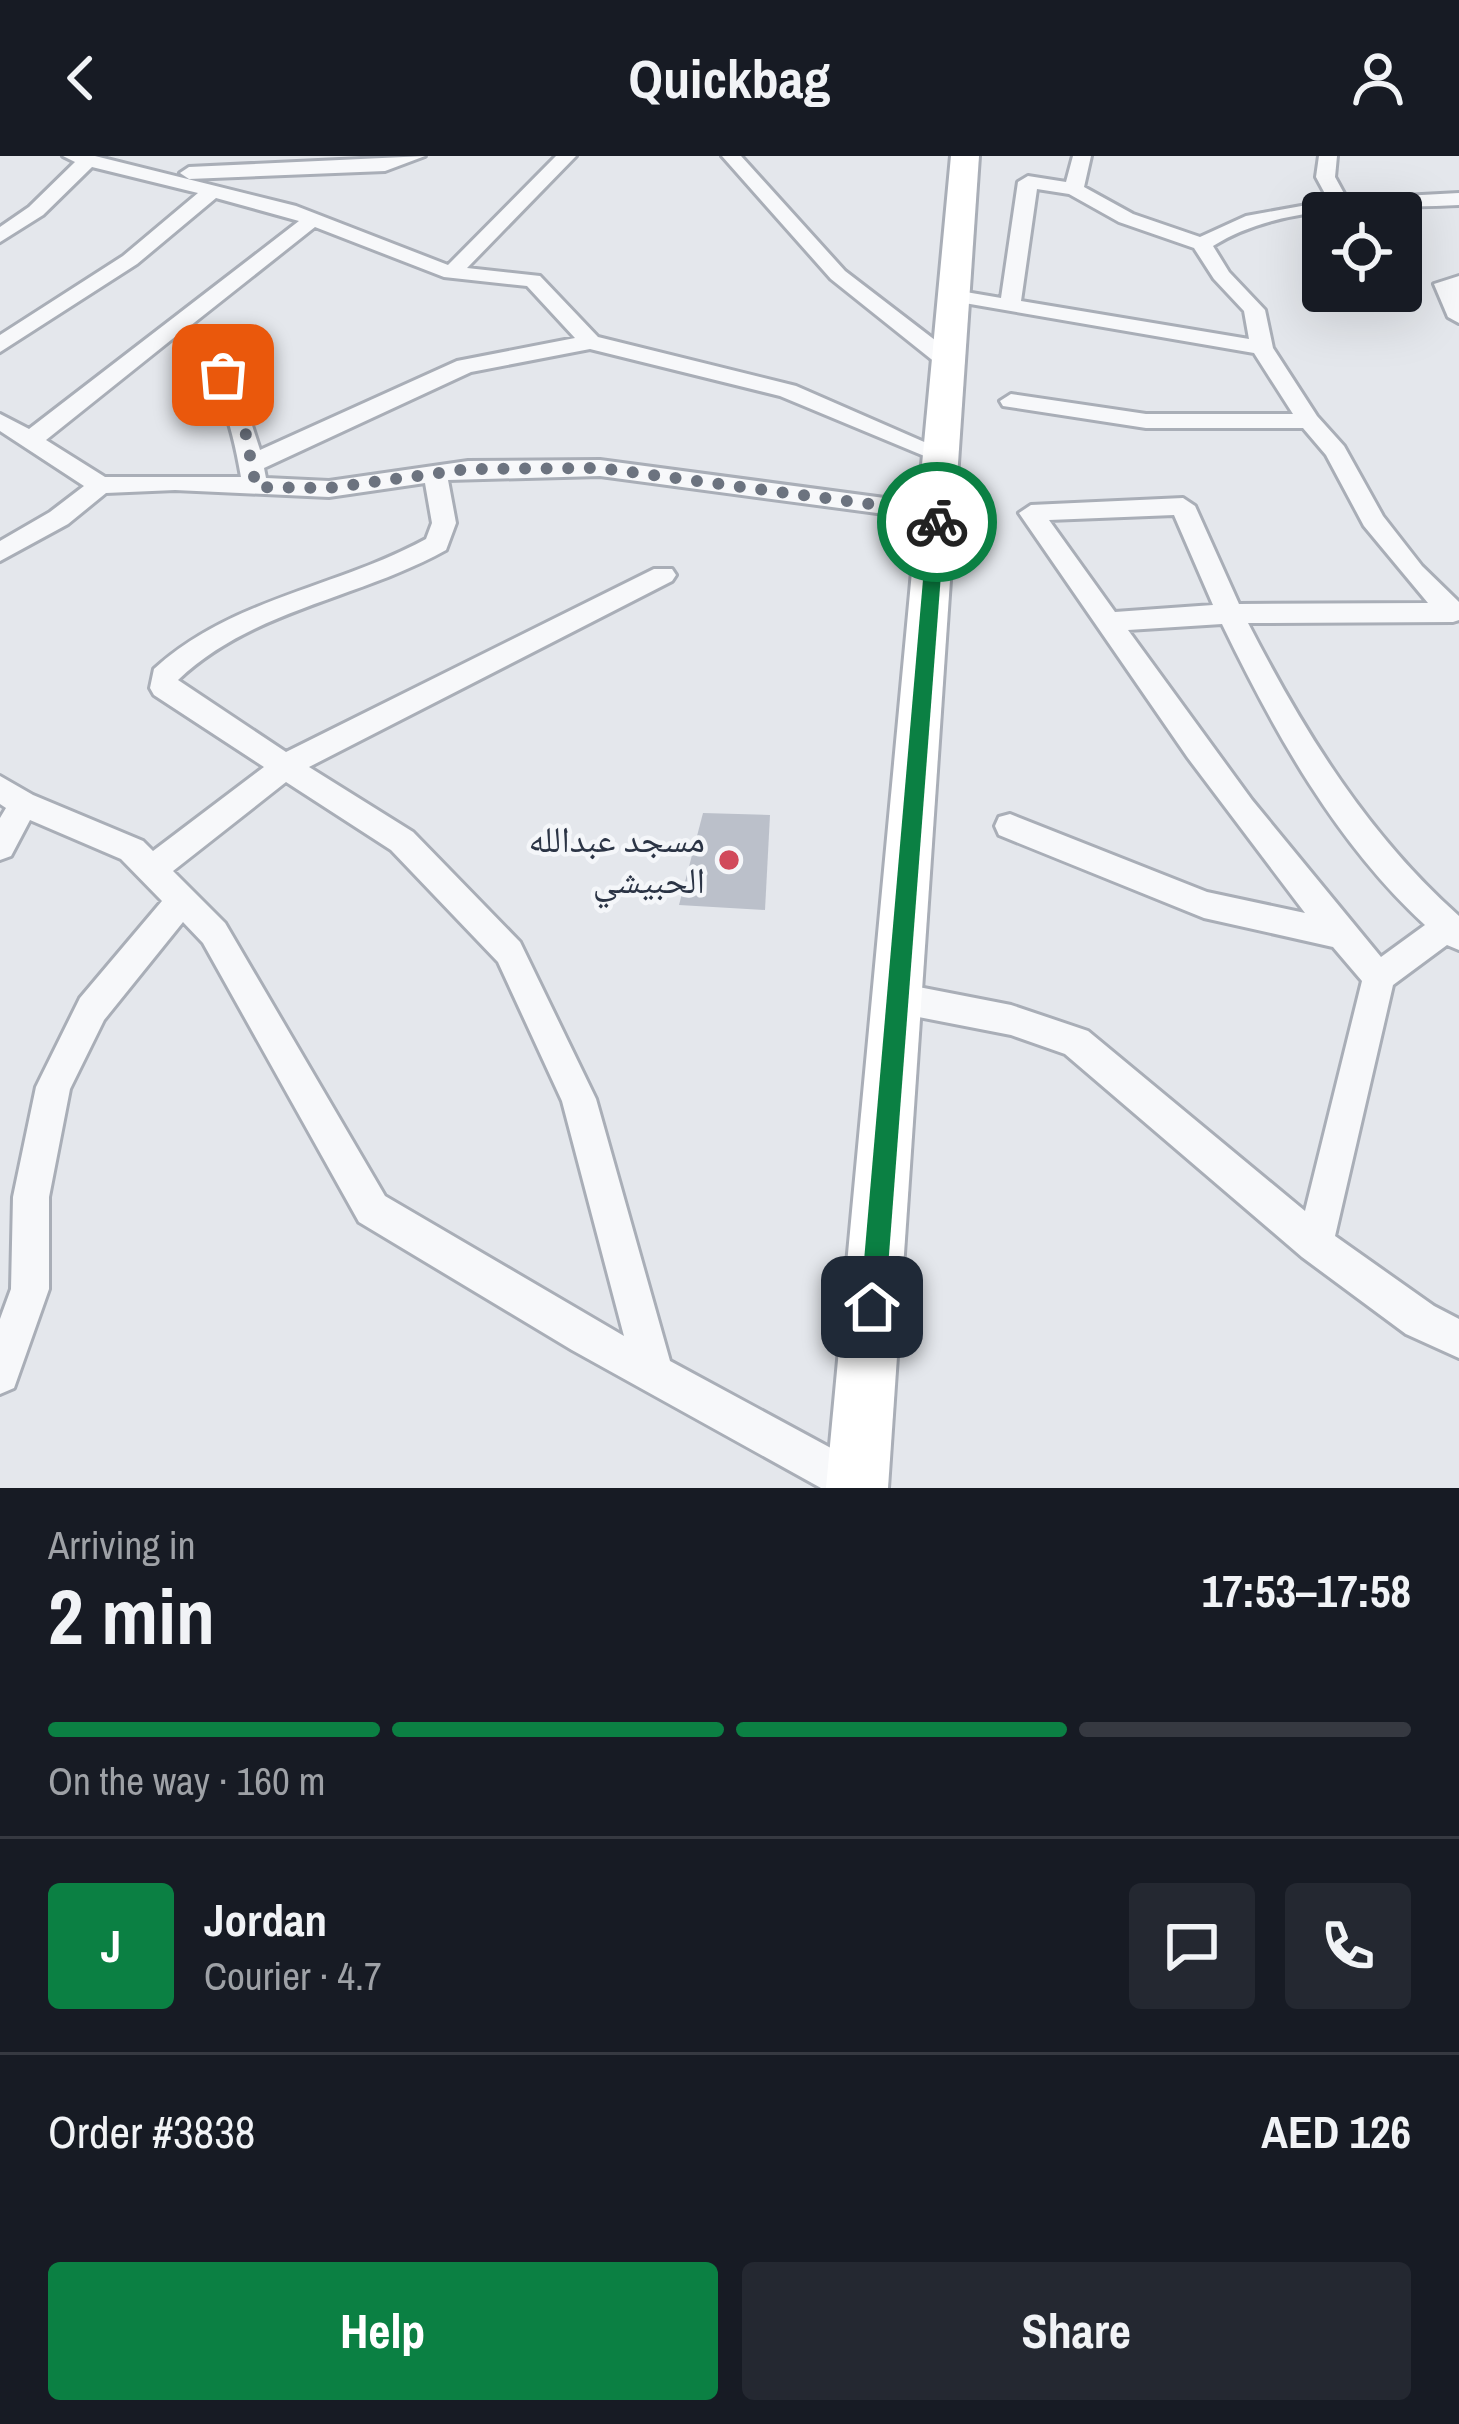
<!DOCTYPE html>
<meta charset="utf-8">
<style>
:root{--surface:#171b24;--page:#242831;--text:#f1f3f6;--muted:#9ea1a6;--line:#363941;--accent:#0b8043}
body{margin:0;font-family:"Archivo Narrow","Noto Naskh Arabic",sans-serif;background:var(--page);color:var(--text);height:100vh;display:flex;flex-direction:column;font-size:45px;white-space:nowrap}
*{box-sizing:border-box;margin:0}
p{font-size:39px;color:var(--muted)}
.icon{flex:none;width:66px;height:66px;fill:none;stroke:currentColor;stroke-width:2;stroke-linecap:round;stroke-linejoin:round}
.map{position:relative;height:1332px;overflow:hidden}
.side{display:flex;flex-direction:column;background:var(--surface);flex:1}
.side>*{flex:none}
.tools{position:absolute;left:1302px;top:36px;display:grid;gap:24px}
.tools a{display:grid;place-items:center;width:120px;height:120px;border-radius:12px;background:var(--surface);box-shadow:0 12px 48px #0002;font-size:60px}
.pin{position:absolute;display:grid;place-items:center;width:102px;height:102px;color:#fff;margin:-51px;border-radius:24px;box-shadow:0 6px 18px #0006}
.courier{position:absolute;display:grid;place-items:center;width:120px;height:120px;margin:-60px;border:9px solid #0b8043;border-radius:50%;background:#fff;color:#222;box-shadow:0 3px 15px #0007}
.head em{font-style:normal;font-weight:800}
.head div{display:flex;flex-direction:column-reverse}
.head{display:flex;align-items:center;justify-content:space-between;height:204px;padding:0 48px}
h1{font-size:78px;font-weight:800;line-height:90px}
.bar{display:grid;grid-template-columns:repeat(4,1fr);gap:18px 12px;align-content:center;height:144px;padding:0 48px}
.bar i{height:15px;border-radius:9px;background:var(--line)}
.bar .on{background:var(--accent)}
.bar p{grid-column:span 4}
.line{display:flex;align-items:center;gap:30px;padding:0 48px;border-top:3px solid var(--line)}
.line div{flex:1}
.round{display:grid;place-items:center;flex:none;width:126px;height:126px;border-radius:12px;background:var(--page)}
.action{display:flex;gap:24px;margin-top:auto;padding:24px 48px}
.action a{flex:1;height:138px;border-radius:12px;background:var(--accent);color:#fff;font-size:48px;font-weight:800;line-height:138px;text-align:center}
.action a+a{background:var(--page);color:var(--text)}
header{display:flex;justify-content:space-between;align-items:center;height:156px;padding:0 48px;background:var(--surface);font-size:54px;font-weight:800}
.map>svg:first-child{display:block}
.building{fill:#bbc0ca}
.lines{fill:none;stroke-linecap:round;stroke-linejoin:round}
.street-casing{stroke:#a9aeb7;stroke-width:6}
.secondary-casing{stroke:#a9aeb7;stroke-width:6}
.street{fill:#f7f8fa;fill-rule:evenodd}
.secondary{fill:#fff;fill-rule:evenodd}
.route{fill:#0b8043}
.done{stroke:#6c737f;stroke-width:12;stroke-dasharray:0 21.6}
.poi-dot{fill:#d1495b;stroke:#f4f6f9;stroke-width:4.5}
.labels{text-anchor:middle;stroke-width:9;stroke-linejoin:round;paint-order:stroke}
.poi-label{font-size:36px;fill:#2b3445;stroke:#f4f6f9;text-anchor:end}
</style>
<header><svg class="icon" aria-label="back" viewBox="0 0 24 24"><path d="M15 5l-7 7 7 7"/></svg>Quickbag<svg class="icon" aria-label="person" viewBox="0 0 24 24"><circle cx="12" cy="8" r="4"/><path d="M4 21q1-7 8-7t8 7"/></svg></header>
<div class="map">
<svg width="1459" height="1332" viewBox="0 0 1459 1332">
<rect width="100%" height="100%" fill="#e4e7ec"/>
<!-- building -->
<path class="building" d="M703 657 770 659 765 754 679 749Z"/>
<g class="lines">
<defs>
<g id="street">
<path d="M63 0H95L296 50 448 109 556 0H576L467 112 540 120 598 181 796 230 954 299 950 304H934L780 240 590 193 471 216 264 312 266 322 329 325 468 305 600 304 937 349 949 357 937 365 600 320 448 324 456 367 446 394C358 443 253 453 178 524L286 596 654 413H672L676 419 672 425 309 611 413 676 520 786 596 943 670 1205 877 1317 883 1332H821L572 1194 359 1066 203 787 183 766 104 864 70 933 49 1041V1133L14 1232 0 1238V1163L11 1133 13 1041 36 931 80 842 162 745 121 703 30 664 11 700 0 704V662L6 652 0 648V620L33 639 143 685 153 695 264 611 154 539 150 532 154 513C232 442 336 432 426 383L432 367 425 327 329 341 175 334 106 337 68 368 0 405V385L50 356 84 330 0 275V258L29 273 299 65 216 42 137 108 0 196V179L123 100 198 37 92 11 43 59 0 86V71L29 51 75 6ZM315 71 444 121 527 130 575 182 457 205 260 294 237 223 190 170ZM176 180C219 222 231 263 241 321H105L46 284ZM286 626 391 694 498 806 562 945 624 1180 385 1040 225 767 173 715Z"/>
<path d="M425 0 385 15 189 23 180 17 189 11Z"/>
<path d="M722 0H741L845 115 957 201V211H941L831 123Z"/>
<path d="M1073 0H1091L1084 31 1133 58 1200 81 1246 60 1329 45 1316 21 1319 0H1337L1335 21 1347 43 1459 37V49C1379 53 1283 46 1213 90L1229 116 1265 154 1273 192 1317 260 1344 290 1383 360 1422 410 1459 446V464L1453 466 1248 467C1304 576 1367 678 1459 760V794L1447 789 1393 829 1335 1080 1434 1150 1459 1163V1202L1406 1178 1302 1101 1065 898 1011 879 898 857 886 853 881 842 886 831 898 827 1011 849 1088 875 1305 1055 1362 825 1333 791 1204 762 999 679 995 670 999 661 1010 658 1207 736 1305 757 1188 602 1019 357 1031 349 1183 342 1195 350 1239 448 1428 447 1364 370 1326 299 1303 272H1146L1003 250 1000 245 1011 238 1146 258H1293L1254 197 947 144V136L954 134 1001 142 1018 26 1028 20 1066 26ZM1037 33 1069 38 1119 66 1194 92 1214 123 1244 155 1249 183 1021 145ZM1174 359 1213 449 1115 456 1049 364ZM1222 468C1275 577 1335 686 1425 769L1381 801 1252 644 1128 474Z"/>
<path d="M1459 120V167L1448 161 1434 128Z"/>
</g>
<path id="secondary" d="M951 0H979L888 1332H826Z"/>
</defs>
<!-- street casing -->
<use href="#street" class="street-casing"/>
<!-- secondary casing -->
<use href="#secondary" class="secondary-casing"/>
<!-- street -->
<use href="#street" class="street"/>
<!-- secondary -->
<use href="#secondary" class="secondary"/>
</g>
<!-- route -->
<path class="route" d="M937 361 945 366 885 1151 881 1160 872 1164 864 1160 860 1151 928 366Z"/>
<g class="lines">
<!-- done -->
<path class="done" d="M223 219 239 243 256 331 329 332 468 313 600 312 937 357V366"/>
</g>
<!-- markers -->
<circle class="poi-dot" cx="729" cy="704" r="12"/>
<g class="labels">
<!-- poi labels -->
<g class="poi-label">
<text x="705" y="696">مسجد عبدالله<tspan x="705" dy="41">الحبيشي</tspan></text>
</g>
</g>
</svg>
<div class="tools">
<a><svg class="icon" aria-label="locate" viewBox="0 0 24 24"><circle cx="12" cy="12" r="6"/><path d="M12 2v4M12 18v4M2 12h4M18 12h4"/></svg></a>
</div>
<div class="pin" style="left:223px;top:219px;background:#ea580c"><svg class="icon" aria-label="bag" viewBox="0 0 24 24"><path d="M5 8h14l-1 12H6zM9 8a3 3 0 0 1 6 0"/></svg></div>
<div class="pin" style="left:872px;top:1151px;background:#1f2937"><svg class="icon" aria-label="home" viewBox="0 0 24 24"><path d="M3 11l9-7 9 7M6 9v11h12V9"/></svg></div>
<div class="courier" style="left:937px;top:366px"><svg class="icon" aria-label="bike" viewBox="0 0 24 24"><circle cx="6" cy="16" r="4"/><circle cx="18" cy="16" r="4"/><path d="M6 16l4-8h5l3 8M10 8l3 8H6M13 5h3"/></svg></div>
</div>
<section class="side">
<div class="head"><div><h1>2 min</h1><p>Arriving in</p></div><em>17:53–17:58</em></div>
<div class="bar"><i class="on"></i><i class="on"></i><i class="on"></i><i></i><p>On the way · 160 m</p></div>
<div class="line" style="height:216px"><b class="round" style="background:var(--accent);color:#fff">J</b><div><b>Jordan</b><p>Courier · 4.7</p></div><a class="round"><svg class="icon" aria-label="chat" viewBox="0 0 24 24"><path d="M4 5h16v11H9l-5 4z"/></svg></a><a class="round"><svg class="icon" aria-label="phone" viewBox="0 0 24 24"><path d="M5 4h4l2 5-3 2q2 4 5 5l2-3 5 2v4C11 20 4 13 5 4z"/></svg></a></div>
<div class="line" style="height:156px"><div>Order #3838</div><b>AED 126</b></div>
<div class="action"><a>Help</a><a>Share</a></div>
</section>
